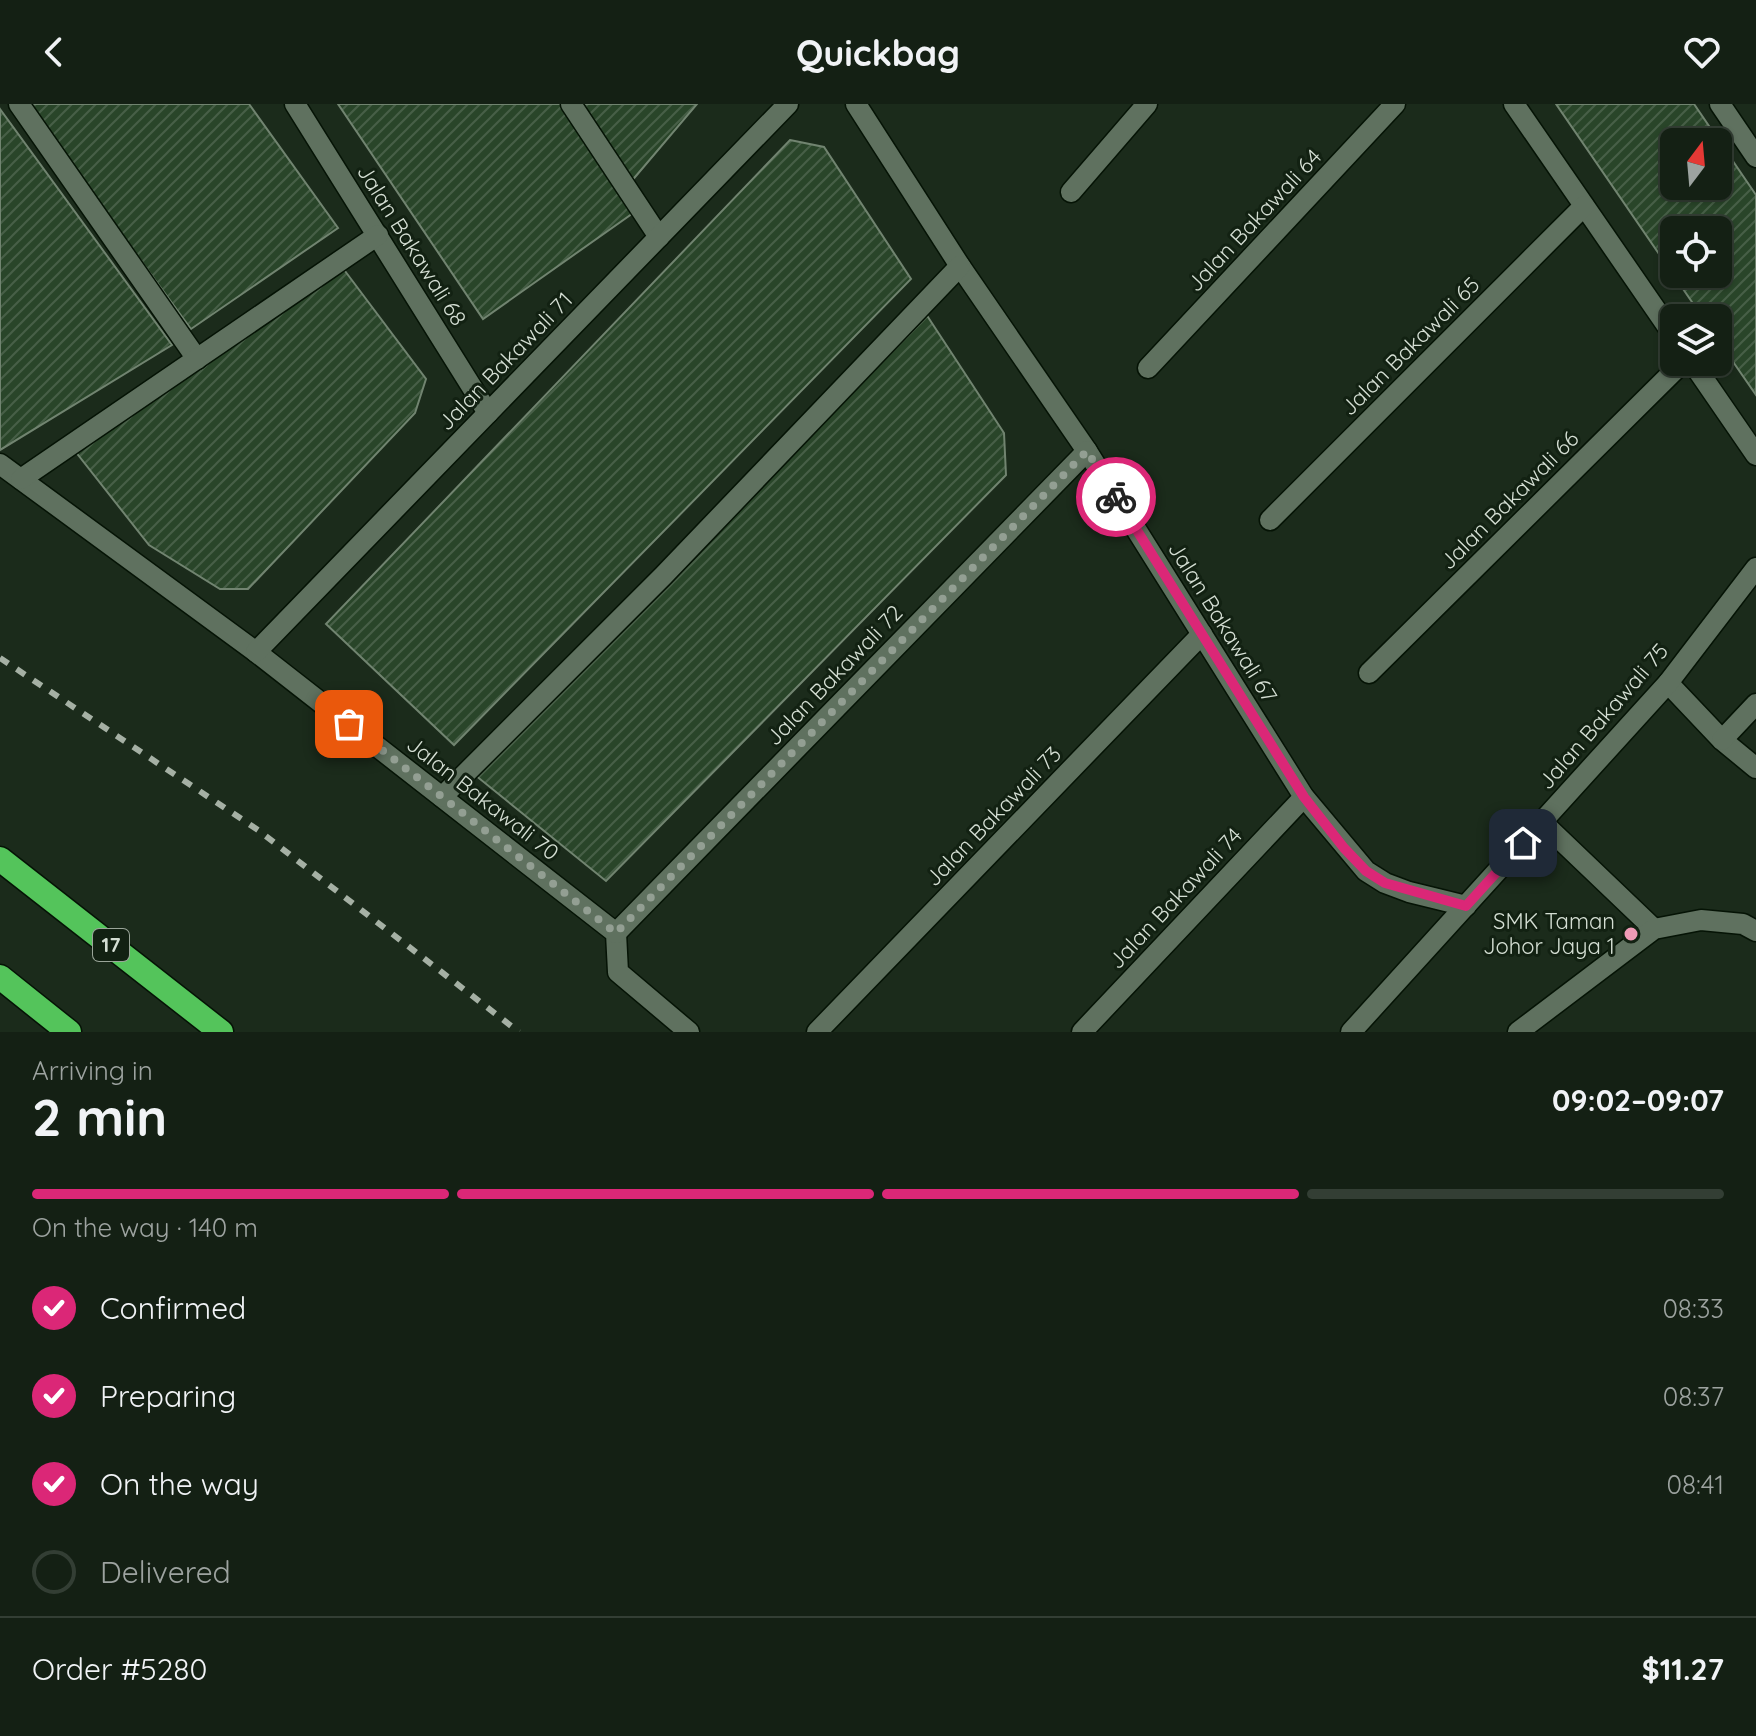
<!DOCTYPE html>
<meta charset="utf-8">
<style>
:root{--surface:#142014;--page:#1d281d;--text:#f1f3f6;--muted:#9da3a0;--line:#333e34;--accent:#db2777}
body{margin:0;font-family:Quicksand,sans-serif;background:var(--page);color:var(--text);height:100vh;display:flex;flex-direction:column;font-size:30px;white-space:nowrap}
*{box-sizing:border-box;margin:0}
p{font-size:26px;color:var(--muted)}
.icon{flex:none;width:44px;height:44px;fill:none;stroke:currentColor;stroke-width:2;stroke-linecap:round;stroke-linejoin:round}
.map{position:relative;height:928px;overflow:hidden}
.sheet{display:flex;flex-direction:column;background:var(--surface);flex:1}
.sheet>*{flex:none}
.needle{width:52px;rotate:16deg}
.fabs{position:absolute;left:1660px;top:24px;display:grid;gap:16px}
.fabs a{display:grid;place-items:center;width:72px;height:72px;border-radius:12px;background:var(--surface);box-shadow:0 2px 6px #0004,0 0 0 2px var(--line);font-size:40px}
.pin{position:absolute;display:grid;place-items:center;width:68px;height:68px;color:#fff;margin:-34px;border-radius:16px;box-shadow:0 4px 12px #0006}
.courier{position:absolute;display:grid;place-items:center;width:80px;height:80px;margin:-40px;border:6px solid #db2777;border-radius:50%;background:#fff;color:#222;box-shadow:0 2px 10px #0007}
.head em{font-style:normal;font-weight:700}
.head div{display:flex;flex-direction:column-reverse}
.head{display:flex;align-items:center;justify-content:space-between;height:136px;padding:0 32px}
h1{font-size:52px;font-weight:700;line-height:60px}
.bar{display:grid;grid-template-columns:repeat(4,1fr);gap:12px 8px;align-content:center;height:96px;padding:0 32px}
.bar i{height:10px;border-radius:6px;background:var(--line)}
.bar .current{background:var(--accent)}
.bar p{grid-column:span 4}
.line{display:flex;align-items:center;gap:20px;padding:0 32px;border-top:2px solid var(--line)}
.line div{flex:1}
ol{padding:0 32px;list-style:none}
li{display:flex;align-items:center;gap:24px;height:88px}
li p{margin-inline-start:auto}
li .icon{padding:8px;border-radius:50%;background:var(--accent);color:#fff;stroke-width:4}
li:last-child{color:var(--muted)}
li i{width:44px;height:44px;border:4px solid var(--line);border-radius:50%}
header{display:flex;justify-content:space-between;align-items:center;height:104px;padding:0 32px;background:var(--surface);font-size:36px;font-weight:700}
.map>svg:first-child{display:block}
.building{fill:url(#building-hatch);stroke:#718470;stroke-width:2;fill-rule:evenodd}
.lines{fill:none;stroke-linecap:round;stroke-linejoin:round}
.minor-casing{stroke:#051305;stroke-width:23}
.highway-casing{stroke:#051305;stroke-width:27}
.minor{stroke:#5f715f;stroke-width:20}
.highway{stroke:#54c45b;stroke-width:24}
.rail{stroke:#a5b0a4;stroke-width:6;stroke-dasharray:10 10;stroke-linecap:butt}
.done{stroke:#939f93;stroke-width:8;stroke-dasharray:0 14.4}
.route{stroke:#db2777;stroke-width:10}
.poi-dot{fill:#f09ab6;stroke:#122112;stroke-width:3}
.labels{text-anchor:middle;stroke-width:6;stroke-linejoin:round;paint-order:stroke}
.shield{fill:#122112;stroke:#9aa599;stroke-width:2}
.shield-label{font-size:20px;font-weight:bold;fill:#d4ded3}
.street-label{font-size:22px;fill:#d4ded3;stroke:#122112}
.poi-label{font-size:22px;fill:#d4ded3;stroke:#122112;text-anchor:end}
</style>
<header><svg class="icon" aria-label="back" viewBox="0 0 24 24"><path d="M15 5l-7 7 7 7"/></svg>Quickbag<svg class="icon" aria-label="heart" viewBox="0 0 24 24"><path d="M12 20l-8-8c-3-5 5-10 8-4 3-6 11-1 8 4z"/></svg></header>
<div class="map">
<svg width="1756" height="928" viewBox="0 0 1756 928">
<defs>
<pattern id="building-hatch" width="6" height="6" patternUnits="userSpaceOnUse" patternTransform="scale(2)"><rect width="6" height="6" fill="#294529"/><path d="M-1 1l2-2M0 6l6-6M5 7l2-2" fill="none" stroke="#475f47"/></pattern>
</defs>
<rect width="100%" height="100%" fill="#1b2b1b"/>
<!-- building -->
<g class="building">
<path d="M26 0H249L338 124 191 225Z"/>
<path d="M338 0H561L636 107 483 215Z"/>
<path d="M577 0H697L630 79Z"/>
<path d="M1556 0H1694L1756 91V291L1718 236V214H1703ZM1674 38H1718V82H1674ZM1674 126H1718V170H1674Z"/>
<path d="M0 5 172 241 0 346Z"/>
<path d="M790 36 824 43 911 175 454 641 326 520Z"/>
<path d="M342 163 426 275 415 309 248 485H220L149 441 75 347Z"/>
<path d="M924 207 1004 329 1006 371 606 777 475 671Z"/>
</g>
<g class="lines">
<defs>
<g id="minor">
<path d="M19 0 197 255"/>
<path d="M295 0 488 309"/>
<path d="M571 0 659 133"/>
<path d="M856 0 960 162 1087 347 1304 693 1366 767 1385 779 1409 788 1466 802"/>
<path d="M1514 0 1674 232"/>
<path d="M1720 0 1756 53"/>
<path d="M1071 88 1147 0"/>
<path d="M1692 258 1756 351"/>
<path d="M1148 264 1395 0"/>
<path d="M0 360 256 548 616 829 618 868 689 928"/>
<path d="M21 375 378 131"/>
<path d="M1270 416 1584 102"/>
<path d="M256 548 788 0"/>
<path d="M1369 569 1683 258"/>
<path d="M1668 579 1722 636 1756 664"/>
<path d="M1722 636 1756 600"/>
<path d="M442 693 663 472 960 162"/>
<path d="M1542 718 1654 825"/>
<path d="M616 829 1087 347"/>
<path d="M817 928 1202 530"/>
<path d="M1082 928 1304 693"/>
<path d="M1351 928 1668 579 1756 464"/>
<path d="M1518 928 1654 825 1701 816 1743 820 1756 827"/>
</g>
<g id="highway">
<path d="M0 755 221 928"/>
<path d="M0 873 69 928"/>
</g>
</defs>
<!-- minor casing -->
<use href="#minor" class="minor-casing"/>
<!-- highway casing -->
<use href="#highway" class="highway-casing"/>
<!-- minor -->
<use href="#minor" class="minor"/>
<!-- highway -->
<use href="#highway" class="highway"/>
<!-- rail -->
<path class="rail" d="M0 554 258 726 519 928"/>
</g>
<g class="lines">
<!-- done -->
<path class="done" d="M349 620 616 829 1087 347 1116 393"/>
<!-- route -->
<path class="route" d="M1116 393 1304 693 1344 744 1366 767 1385 779 1466 802 1523 739"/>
</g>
<!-- markers -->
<circle class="poi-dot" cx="1631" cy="830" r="8"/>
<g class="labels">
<!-- shield labels -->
<rect class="shield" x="93" y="825" width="36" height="32" rx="6"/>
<g class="shield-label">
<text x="111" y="848">17</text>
</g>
<!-- street labels -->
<g class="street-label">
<text transform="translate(1254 116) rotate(-47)" y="8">Jalan Bakawali 64</text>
<text transform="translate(412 141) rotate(58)" y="8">Jalan Bakawali 68</text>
<text transform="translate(1410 242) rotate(-45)" y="8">Jalan Bakawali 65</text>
<text transform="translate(505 257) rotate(-46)" y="8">Jalan Bakawali 71</text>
<text transform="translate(1509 396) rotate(-45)" y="8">Jalan Bakawali 66</text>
<text transform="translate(1223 518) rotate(58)" y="8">Jalan Bakawali 67</text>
<text transform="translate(834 571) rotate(-46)" y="8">Jalan Bakawali 72</text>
<text transform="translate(1603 612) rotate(-49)" y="8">Jalan Bakawali 75</text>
<text transform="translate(483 694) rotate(38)" y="8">Jalan Bakawali 70</text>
<text transform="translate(993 712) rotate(-46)" y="8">Jalan Bakawali 73</text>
<text transform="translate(1175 794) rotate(-47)" y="8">Jalan Bakawali 74</text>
</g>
<!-- poi labels -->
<g class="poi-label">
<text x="1615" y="825">SMK Taman<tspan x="1615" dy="25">Johor Jaya 1</tspan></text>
</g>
</g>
</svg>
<div class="fabs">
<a><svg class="needle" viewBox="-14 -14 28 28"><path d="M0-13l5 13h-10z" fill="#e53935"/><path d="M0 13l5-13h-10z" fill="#9da3a0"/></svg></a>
<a><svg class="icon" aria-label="locate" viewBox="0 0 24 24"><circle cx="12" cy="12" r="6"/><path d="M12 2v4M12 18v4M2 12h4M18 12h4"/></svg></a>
<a><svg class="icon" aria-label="layers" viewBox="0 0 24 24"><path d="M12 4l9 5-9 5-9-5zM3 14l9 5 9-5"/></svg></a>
</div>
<div class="pin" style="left:349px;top:620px;background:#ea580c"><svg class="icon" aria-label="bag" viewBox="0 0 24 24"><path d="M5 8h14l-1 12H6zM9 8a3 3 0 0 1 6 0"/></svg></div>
<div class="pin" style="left:1523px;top:739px;background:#1f2937"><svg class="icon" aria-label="home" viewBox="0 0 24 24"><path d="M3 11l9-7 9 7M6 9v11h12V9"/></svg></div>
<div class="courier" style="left:1116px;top:393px"><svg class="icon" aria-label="bike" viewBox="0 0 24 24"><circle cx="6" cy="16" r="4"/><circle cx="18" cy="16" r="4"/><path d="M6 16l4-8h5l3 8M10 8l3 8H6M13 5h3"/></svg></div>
</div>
<section class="sheet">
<div class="head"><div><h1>2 min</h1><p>Arriving in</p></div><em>09:02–09:07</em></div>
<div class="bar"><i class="current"></i><i class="current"></i><i class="current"></i><i></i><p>On the way · 140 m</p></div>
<ol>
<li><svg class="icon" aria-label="check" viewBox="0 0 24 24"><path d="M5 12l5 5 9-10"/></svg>Confirmed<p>08:33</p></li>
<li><svg class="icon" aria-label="check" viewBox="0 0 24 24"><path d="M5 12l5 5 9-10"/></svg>Preparing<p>08:37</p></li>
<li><svg class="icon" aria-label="check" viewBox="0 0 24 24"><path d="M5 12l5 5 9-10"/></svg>On the way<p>08:41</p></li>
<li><i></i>Delivered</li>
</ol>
<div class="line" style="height:104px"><div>Order #5280</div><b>$11.27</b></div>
</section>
